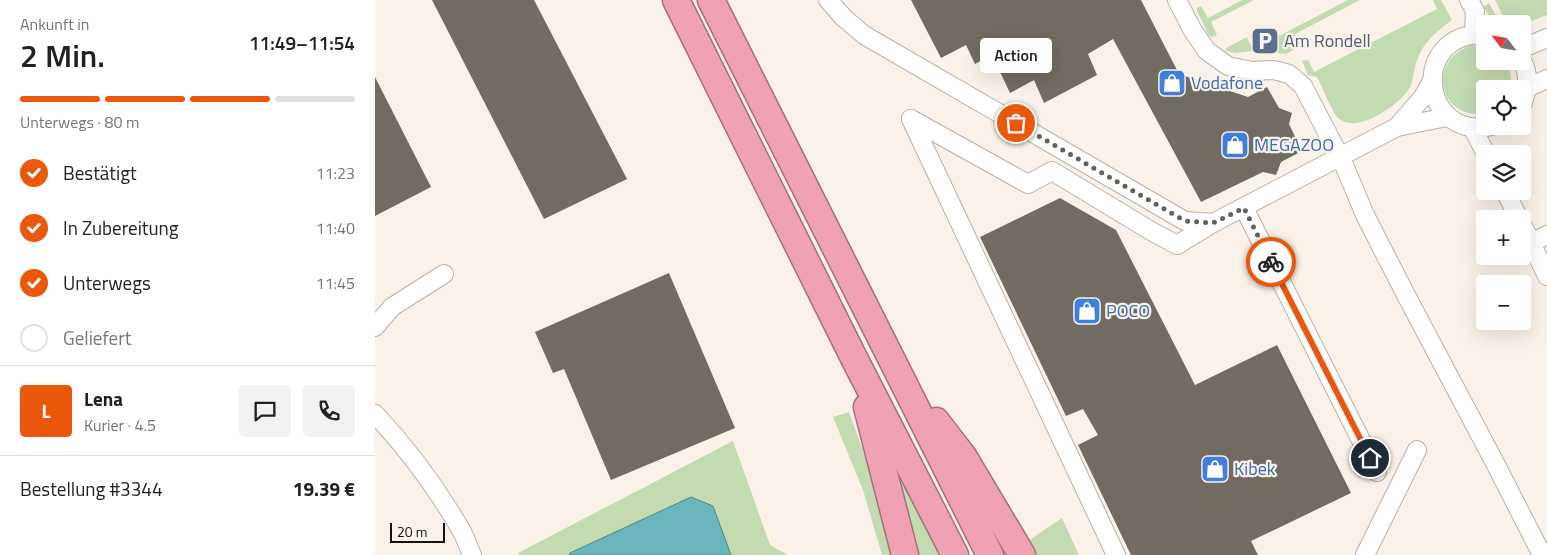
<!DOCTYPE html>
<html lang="de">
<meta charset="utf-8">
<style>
:root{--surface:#fff;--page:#f2f2f2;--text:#202124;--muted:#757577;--line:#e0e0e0;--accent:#ea580c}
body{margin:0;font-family:"Titillium Web",sans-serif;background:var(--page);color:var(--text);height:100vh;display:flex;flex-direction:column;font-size:19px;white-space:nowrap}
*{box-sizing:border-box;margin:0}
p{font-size:16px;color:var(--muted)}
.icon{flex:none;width:28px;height:28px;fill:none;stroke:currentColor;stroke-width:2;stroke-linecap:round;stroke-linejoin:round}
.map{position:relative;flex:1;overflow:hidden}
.panel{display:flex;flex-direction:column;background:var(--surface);width:375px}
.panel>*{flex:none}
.needle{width:32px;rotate:301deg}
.tools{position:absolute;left:1101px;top:15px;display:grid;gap:10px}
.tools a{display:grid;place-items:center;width:55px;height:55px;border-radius:5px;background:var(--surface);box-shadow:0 5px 20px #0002;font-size:25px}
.scale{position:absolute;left:15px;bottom:12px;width:55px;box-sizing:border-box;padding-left:5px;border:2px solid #14110e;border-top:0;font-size:14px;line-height:18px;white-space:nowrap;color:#14110e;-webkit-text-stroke:4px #faf2e8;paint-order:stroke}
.pin{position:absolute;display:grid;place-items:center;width:42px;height:42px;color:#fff;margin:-21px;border:2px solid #fff;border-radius:50%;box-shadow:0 1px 5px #0007}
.courier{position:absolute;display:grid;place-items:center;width:50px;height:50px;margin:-25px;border:4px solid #ea580c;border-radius:50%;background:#fff;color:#222;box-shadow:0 1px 6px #0007}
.bubble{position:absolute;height:35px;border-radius:5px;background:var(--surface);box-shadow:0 5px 20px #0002;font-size:16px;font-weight:600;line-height:35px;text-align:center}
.head em{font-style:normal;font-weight:600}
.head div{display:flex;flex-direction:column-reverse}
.head{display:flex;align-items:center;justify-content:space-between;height:85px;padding:0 20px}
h1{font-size:32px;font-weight:600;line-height:38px}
.bar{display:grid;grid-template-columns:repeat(4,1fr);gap:8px 5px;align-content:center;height:60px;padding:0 20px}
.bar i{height:6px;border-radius:4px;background:var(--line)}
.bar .on{background:var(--accent)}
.bar p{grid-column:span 4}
.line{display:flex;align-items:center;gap:12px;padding:0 20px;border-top:1px solid var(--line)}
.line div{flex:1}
.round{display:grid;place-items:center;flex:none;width:52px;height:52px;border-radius:5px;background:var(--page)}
ol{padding:0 20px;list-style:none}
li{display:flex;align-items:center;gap:15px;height:55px}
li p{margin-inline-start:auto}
li .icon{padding:5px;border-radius:50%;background:var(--accent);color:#fff;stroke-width:4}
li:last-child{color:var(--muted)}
li i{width:28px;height:28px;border:2px solid var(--line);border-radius:50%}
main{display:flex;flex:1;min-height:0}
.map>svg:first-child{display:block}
.green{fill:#c3dbb1}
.water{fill:#6bb6bd;stroke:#518488}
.building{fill:#726b62}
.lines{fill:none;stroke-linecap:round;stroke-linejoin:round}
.minor-casing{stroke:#b8b1a7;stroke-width:20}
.highway-casing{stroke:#a36f7a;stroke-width:29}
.minor{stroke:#fff;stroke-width:18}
.highway{stroke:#f0a2b4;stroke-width:26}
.done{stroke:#64605a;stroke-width:5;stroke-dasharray:0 9}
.route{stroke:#ea580c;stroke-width:6}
.labels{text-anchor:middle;stroke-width:4.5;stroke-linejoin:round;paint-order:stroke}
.service-label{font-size:18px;fill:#4e5e75;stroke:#faf2e8;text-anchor:start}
.shop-label{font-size:18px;fill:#366cbe;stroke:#faf2e8;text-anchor:start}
</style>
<main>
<section class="panel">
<div class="head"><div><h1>2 Min.</h1><p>Ankunft in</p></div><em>11:49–11:54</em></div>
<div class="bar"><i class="on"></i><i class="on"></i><i class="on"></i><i></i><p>Unterwegs · 80 m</p></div>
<ol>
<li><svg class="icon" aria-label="check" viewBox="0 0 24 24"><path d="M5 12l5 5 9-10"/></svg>Bestätigt<p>11:23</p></li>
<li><svg class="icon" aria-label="check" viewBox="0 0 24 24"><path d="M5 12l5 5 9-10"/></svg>In Zubereitung<p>11:40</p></li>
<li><svg class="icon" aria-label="check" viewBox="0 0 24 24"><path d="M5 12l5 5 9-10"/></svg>Unterwegs<p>11:45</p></li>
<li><i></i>Geliefert</li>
</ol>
<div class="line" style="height:90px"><b class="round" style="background:var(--accent);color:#fff">L</b><div><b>Lena</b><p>Kurier · 4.5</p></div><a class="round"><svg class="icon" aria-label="chat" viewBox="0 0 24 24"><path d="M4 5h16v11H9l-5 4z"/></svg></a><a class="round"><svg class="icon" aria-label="phone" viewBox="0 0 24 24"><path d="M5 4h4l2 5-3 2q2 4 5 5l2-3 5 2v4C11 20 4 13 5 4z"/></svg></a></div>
<div class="line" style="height:65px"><div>Bestellung #3344</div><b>19.39 €</b></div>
</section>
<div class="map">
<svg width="1172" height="555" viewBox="0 0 1172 555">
<rect width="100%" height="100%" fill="#faf2e8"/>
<!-- green -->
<g class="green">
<path d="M867 0H879L836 22 842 35 837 37 834 36 822 11V8L826 6 833 18Z"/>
<path d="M973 0H985L920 34 926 46 911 54 885 51 876 35 879 33 885 46Z"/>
<path d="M1058 0H1066L1077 20C1061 32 1047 43 1041 63 1038 72 1039 81 1034 89 1023 106 981 135 963 118 957 112 947 86 942 77L933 75 927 61 933 60 939 72 1062 9Z"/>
<path d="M1120 0H1172V15L1148 24H1132Z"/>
<path d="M1114 3 1125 24H1121L1108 7Z"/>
<path d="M872 37 878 51 860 53 851 51V48Z"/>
<path d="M1097 45 1110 46V61H1131C1136 71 1137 78 1135 89H1110V113C1067 122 1048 61 1097 45Z"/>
<path d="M474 412 495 470 519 555H507L488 490 458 417Z"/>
<path d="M358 441 395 545 413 555H144L143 553Z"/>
<path d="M517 468 542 506 567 555H539Z"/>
<path d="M687 518 704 555H658L650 543Z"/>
</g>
<!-- water -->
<path class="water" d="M316 497 338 506 356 555H194L195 553Z"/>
<!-- building -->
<g class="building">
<path d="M57 0H159L252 179 169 219Z"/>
<path d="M536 0H766L804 74 873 97 892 87 904 108 917 113 914 124 927 151 906 162 901 175 888 172 826 202 738 39 713 54 722 75 669 103 659 80 635 93 617 55 600 64 591 45 566 58Z"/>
<path d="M0 77 56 187 0 216Z"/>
<path d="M685 198 741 230 820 385 902 345 976 493 876 541 883 555H756L703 445 723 435 708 409 691 416 605 237Z"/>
<path d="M294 273 360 428 236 480 189 369 178 373 160 332Z"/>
</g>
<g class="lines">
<defs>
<g id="minor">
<path d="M453 0 469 18 489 35 810 221 838 223 1022 127 1072 117"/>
<path d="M802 0 818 31 832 51 853 66 877 71 899 70 914 74 928 86 969 165 990 215 1032 297 1120 463 1167 555"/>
<path d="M1094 0 1100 11 1099 34"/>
<path d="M1110 34C1032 33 1047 142 1117 126"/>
<path d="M1148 48 1172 38"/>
<path d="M1147 61C1155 74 1152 89 1148 103"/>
<path d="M1152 88 1172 79"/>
<path d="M536 119 741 555"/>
<path d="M536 119 653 184 677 171 776 231 802 245 838 223"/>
<path d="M1022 127 1048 97 1057 81"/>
<path d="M1097 127 1111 154"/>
<path d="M1130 191 1144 219"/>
<path d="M869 208 1002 472"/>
<path d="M1148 226 1172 276"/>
<path d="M1156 243 1172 235"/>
<path d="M0 327 17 307 69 274"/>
<path d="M0 414C31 447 63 490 86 530 91 538 93 547 97 555"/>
<path d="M990 555 1042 450"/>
</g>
<g id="highway">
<path d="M301 0 480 360 580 555"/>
<path d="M336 0 615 555"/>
<path d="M492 407 530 555"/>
<path d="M561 421 588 456 647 555"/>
</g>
</defs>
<!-- minor casing -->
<use href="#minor" class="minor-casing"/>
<!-- highway casing -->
<use href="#highway" class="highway-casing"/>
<!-- minor -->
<use href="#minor" class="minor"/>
<!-- highway -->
<use href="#highway" class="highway"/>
</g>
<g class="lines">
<!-- done -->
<path class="done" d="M641 123 810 221 838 223 869 208 896 262"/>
<!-- route -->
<path class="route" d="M896 262 995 458"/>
</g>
<!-- icons -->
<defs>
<symbol id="parking-square" viewBox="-11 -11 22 22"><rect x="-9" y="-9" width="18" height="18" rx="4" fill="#5c6f8a" stroke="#faf2e8"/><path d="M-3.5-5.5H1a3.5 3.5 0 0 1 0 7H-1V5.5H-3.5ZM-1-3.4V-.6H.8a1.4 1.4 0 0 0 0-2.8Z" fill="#fff"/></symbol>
<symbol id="shop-square" viewBox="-11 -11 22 22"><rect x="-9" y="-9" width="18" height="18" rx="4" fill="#3f7fe0" stroke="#faf2e8"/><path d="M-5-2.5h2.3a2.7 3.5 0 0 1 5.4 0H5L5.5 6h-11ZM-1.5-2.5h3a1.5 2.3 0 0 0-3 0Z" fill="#fff"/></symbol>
</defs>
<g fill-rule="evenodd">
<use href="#parking-square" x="874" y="25" width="32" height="32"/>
<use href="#shop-square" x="781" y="67" width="32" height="32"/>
<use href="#shop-square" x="844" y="129" width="32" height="32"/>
<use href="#shop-square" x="696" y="295" width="32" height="32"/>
<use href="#shop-square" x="824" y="453" width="32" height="32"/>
</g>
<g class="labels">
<!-- service labels -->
<g class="service-label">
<text x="909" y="47">Am Rondell</text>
</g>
<!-- shop labels -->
<g class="shop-label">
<text x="816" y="89">Vodafone</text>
<text x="879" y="151">MEGAZOO</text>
<text x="731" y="317">POCO</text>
<text x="859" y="475">Kibek</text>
</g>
</g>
</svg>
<div class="tools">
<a><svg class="needle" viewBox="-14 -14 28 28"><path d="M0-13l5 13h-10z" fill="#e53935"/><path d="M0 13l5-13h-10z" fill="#757577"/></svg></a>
<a><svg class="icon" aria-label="locate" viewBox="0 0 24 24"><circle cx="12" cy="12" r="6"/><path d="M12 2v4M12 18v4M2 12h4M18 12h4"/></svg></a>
<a><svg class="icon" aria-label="layers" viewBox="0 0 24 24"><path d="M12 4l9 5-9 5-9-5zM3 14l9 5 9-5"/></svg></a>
<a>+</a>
<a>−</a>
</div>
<div class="scale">20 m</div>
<div class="pin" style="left:641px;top:123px;background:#ea580c"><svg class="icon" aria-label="bag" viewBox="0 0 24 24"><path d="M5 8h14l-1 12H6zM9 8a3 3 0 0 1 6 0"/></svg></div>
<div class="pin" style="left:995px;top:458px;background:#1f2937"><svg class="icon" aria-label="home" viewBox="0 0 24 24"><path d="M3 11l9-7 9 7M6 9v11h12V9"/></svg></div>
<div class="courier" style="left:896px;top:262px"><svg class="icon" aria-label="bike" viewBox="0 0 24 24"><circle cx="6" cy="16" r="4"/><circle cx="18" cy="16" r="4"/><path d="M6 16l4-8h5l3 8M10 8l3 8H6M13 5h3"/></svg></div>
<div class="bubble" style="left:605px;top:38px;width:72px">Action</div>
</div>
</main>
